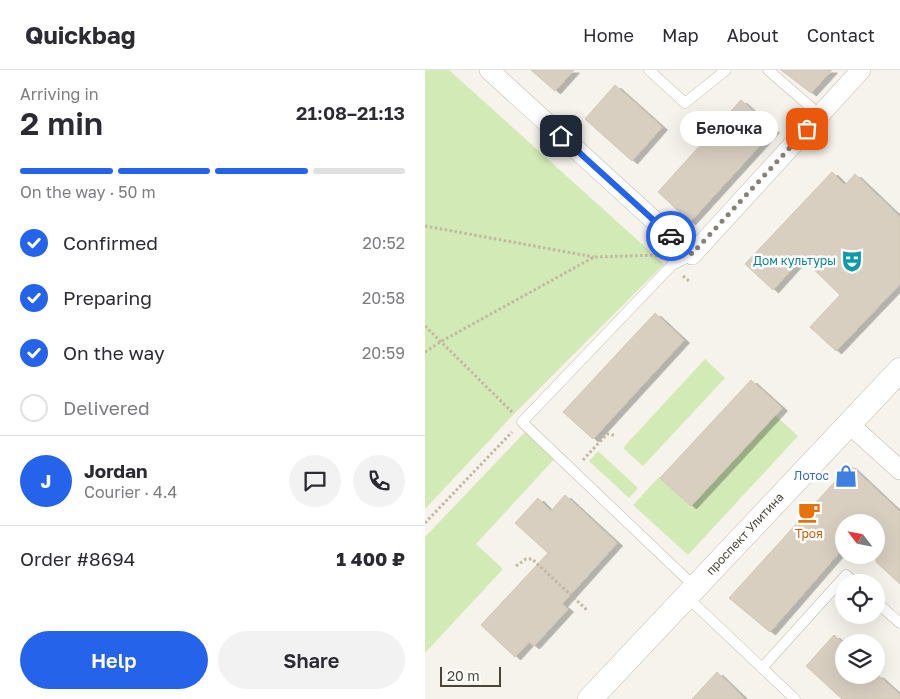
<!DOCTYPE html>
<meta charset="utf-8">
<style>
:root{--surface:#fff;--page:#f2f2f3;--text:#2b2b33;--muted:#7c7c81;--line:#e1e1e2;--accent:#2563eb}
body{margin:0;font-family:"Golos Text",sans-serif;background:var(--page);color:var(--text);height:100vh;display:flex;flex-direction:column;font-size:19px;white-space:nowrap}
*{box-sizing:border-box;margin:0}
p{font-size:16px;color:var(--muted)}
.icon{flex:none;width:28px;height:28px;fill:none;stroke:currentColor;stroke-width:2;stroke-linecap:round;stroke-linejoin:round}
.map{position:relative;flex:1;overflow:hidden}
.details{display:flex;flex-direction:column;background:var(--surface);width:425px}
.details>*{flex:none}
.needle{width:32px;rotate:302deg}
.fabs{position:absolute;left:410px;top:444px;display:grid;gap:10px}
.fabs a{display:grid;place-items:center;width:50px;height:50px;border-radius:50%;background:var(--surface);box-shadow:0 5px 20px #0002;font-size:25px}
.scale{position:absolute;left:15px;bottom:12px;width:61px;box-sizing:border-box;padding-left:5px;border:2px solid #4b4439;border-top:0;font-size:14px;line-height:18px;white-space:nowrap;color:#4b4439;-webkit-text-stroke:4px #fff;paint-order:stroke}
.pin{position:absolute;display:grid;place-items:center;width:42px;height:42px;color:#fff;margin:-21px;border-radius:10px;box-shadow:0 2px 8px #0006}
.courier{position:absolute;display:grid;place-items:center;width:50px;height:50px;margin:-25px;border:4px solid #2563eb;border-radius:50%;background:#fff;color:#222;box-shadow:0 1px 6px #0007}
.bubble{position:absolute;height:35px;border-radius:18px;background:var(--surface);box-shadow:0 5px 20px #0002;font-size:16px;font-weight:600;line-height:35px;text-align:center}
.summary em{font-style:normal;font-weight:600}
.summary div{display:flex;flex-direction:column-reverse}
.summary{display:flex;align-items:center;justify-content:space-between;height:85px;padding:0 20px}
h1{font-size:32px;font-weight:600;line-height:38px}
.bar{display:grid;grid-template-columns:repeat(4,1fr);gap:8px 5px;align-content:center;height:60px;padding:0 20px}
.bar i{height:6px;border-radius:4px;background:var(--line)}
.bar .selected{background:var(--accent)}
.bar p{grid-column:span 4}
.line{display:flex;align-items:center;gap:12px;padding:0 20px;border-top:1px solid var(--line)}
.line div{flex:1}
.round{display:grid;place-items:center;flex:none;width:52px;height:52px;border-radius:26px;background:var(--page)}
ol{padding:0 20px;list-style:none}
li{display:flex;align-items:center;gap:15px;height:55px}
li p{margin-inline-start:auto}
li .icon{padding:5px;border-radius:50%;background:var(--accent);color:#fff;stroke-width:4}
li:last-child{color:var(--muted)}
li i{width:28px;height:28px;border:2px solid var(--line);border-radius:50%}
.action{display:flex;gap:10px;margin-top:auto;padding:10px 20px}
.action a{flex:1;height:58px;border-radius:30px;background:var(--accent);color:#fff;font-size:20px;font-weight:600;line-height:58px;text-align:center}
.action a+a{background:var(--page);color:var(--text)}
header{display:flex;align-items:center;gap:30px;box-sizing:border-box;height:70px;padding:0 25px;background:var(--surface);border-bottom:1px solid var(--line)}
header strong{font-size:24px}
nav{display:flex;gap:28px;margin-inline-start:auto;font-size:18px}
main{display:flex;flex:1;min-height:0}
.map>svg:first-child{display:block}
.green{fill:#d2eab5}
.building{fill:#d8cfc1;stroke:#d3c7b4;filter:url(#shadow)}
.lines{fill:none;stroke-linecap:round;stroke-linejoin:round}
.service-casing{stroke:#c2bbae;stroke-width:11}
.minor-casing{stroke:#c2bbae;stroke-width:20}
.tertiary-casing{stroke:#c2bbae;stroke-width:25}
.path{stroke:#c4b79f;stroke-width:3;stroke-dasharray:2.5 2.5;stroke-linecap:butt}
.service{stroke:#fff;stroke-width:10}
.minor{stroke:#fff;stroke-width:19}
.tertiary{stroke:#fff;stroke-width:24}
.done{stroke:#878178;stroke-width:5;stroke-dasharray:0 9}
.route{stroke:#2563eb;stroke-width:6}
.labels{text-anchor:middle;stroke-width:5;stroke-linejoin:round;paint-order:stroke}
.culture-label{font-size:12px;fill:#0d838f;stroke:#fff;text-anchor:end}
.shop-label{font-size:12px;fill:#366cbe;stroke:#fff;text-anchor:end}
.street-label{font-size:12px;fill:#4b4439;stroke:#fff}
.food-label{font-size:12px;fill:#c56008;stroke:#fff}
</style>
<header>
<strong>Quickbag</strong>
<nav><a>Home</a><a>Map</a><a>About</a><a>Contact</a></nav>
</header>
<main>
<section class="details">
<div class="summary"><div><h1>2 min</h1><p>Arriving in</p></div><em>21:08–21:13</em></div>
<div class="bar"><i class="selected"></i><i class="selected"></i><i class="selected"></i><i></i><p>On the way · 50 m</p></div>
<ol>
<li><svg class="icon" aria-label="check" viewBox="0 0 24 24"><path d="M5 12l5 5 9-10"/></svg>Confirmed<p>20:52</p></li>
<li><svg class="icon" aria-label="check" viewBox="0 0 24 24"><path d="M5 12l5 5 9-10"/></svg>Preparing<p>20:58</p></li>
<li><svg class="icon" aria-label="check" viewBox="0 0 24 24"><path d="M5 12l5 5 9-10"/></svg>On the way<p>20:59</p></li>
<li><i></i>Delivered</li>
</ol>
<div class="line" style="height:90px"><b class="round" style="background:var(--accent);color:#fff">J</b><div><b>Jordan</b><p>Courier · 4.4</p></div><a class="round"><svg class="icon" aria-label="chat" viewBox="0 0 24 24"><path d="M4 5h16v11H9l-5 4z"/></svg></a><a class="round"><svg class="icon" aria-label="phone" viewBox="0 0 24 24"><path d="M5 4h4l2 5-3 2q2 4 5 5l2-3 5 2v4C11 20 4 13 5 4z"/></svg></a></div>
<div class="line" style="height:65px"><div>Order #8694</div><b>1 400 ₽</b></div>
<div class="action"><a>Help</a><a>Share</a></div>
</section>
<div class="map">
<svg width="475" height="629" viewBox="0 0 475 629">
<defs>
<filter id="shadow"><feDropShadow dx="5.5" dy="3" stdDeviation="0" flood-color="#0004"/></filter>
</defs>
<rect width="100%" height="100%" fill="#f6f3ec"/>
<!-- green -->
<g class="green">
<path d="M0 0H24L239 194 89 344 0 439Z"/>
<path d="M280 289 300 308 218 396 198 378Z"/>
<path d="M350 345 373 366 263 485 208 435 234 407 266 436Z"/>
<path d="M102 360 131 387 51 474 78 499 0 583V467Z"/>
<path d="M173 381 213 418 204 428 164 391Z"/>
</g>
<!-- building -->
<g class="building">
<path d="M106 0H149L130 21Z"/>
<path d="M356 0H407L386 23Z"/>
<path d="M190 15 237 57 207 91 160 49Z"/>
<path d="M316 30 349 60 265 152 233 122Z"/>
<path d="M407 102 420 115 430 104 475 147V214L411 281 385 257 415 225 377 188 348 220 320 194Z"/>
<path d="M230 243 259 270 168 369 138 342Z"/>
<path d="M326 310 357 338 266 436 235 408Z"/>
<path d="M425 395 475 442V514L451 492V452H419V477L345 562 304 528Z"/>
<path d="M140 425 192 473 137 534 143 539 109 576 104 572 90 587 56 555 123 483 90 453 113 428 126 441Z"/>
<path d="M409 565 419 574V605H453L475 625V629H417L381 596Z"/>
<path d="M292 602 320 629H267Z"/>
</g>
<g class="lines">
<defs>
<g id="service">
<path d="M224 0 260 33 301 0"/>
<path d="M343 0 395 45"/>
<path d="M267 185 247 195 97 352 270 517"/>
<path d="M262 527 370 629"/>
<path d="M451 532 475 553"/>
<path d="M337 598 421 505 429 512"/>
</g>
<g id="minor">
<path d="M64 0 267 185 436 0"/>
<path d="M424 354 475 400"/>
</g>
<path id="tertiary" d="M165 629 475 300"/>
</defs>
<!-- service casing -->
<use href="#service" class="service-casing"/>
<!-- minor casing -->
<use href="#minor" class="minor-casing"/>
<!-- tertiary casing -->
<use href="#tertiary" class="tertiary-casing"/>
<!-- path -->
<g class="path">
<path d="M0 156 169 187"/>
<path d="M258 206 264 211"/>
<path d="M0 256 87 342"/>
<path d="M0 282 17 271 169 187 234 185"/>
<path d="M158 390 182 364H185L191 366"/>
<path d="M0 453 87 362"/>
<path d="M91 496 101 489H107L163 541"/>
</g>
<!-- service -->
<use href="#service" class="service"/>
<!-- minor -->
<use href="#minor" class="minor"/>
<!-- tertiary -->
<use href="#tertiary" class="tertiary"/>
</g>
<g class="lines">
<!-- done -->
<path class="done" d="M246 166 267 184 382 59"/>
<!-- route -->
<path class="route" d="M136 66 246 166"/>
</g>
<!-- icons -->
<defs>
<symbol id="theatre-bare" viewBox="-9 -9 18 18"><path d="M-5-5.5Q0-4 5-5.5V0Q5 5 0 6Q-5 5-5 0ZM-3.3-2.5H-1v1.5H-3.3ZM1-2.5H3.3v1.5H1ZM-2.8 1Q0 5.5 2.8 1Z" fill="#0f9aa8" stroke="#fff" stroke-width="2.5" paint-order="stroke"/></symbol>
<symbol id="shop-bare" viewBox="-9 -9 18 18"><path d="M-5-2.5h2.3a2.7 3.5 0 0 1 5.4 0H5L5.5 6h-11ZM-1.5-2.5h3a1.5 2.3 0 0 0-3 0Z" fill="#3f7fe0" stroke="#fff" stroke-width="2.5" paint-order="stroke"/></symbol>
<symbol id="cafe-bare" viewBox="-9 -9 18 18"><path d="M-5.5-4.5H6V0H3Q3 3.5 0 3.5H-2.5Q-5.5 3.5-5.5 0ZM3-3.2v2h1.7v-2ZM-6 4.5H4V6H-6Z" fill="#e8710a" stroke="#fff" stroke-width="2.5" paint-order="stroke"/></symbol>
</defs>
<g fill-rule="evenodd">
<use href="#theatre-bare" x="411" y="175" width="32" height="32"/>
<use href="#shop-bare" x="405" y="390" width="32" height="32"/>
<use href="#cafe-bare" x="368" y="426" width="32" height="32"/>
</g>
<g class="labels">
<!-- culture labels -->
<g class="culture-label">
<text x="411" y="195">Дом культуры</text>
</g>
<!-- shop labels -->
<g class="shop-label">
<text x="404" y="410">Лотос</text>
</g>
<!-- street labels -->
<g class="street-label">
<text transform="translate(320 464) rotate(-47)" y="4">проспект Улитина</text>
</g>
<!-- food labels -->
<g class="food-label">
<text x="384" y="468">Троя</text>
</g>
</g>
</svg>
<div class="fabs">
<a><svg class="needle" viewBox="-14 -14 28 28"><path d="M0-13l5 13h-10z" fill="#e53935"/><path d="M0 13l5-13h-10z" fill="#7c7c81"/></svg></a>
<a><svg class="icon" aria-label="locate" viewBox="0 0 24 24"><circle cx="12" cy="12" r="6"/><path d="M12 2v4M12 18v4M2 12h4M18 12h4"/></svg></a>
<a><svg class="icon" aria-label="layers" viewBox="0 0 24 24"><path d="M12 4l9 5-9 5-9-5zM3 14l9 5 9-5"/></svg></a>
</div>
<div class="scale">20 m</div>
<div class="pin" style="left:382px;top:59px;background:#ea580c"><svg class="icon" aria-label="bag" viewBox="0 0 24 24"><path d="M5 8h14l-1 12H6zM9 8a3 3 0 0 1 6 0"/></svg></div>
<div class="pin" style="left:136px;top:66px;background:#1f2937"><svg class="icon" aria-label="home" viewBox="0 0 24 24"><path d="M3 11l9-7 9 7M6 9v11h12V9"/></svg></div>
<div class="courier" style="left:246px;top:166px"><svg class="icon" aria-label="car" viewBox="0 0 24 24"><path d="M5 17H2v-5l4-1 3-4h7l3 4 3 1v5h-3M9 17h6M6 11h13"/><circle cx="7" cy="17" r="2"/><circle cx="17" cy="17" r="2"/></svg></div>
<div class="bubble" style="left:255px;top:41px;width:98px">Белочка</div>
</div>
</main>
